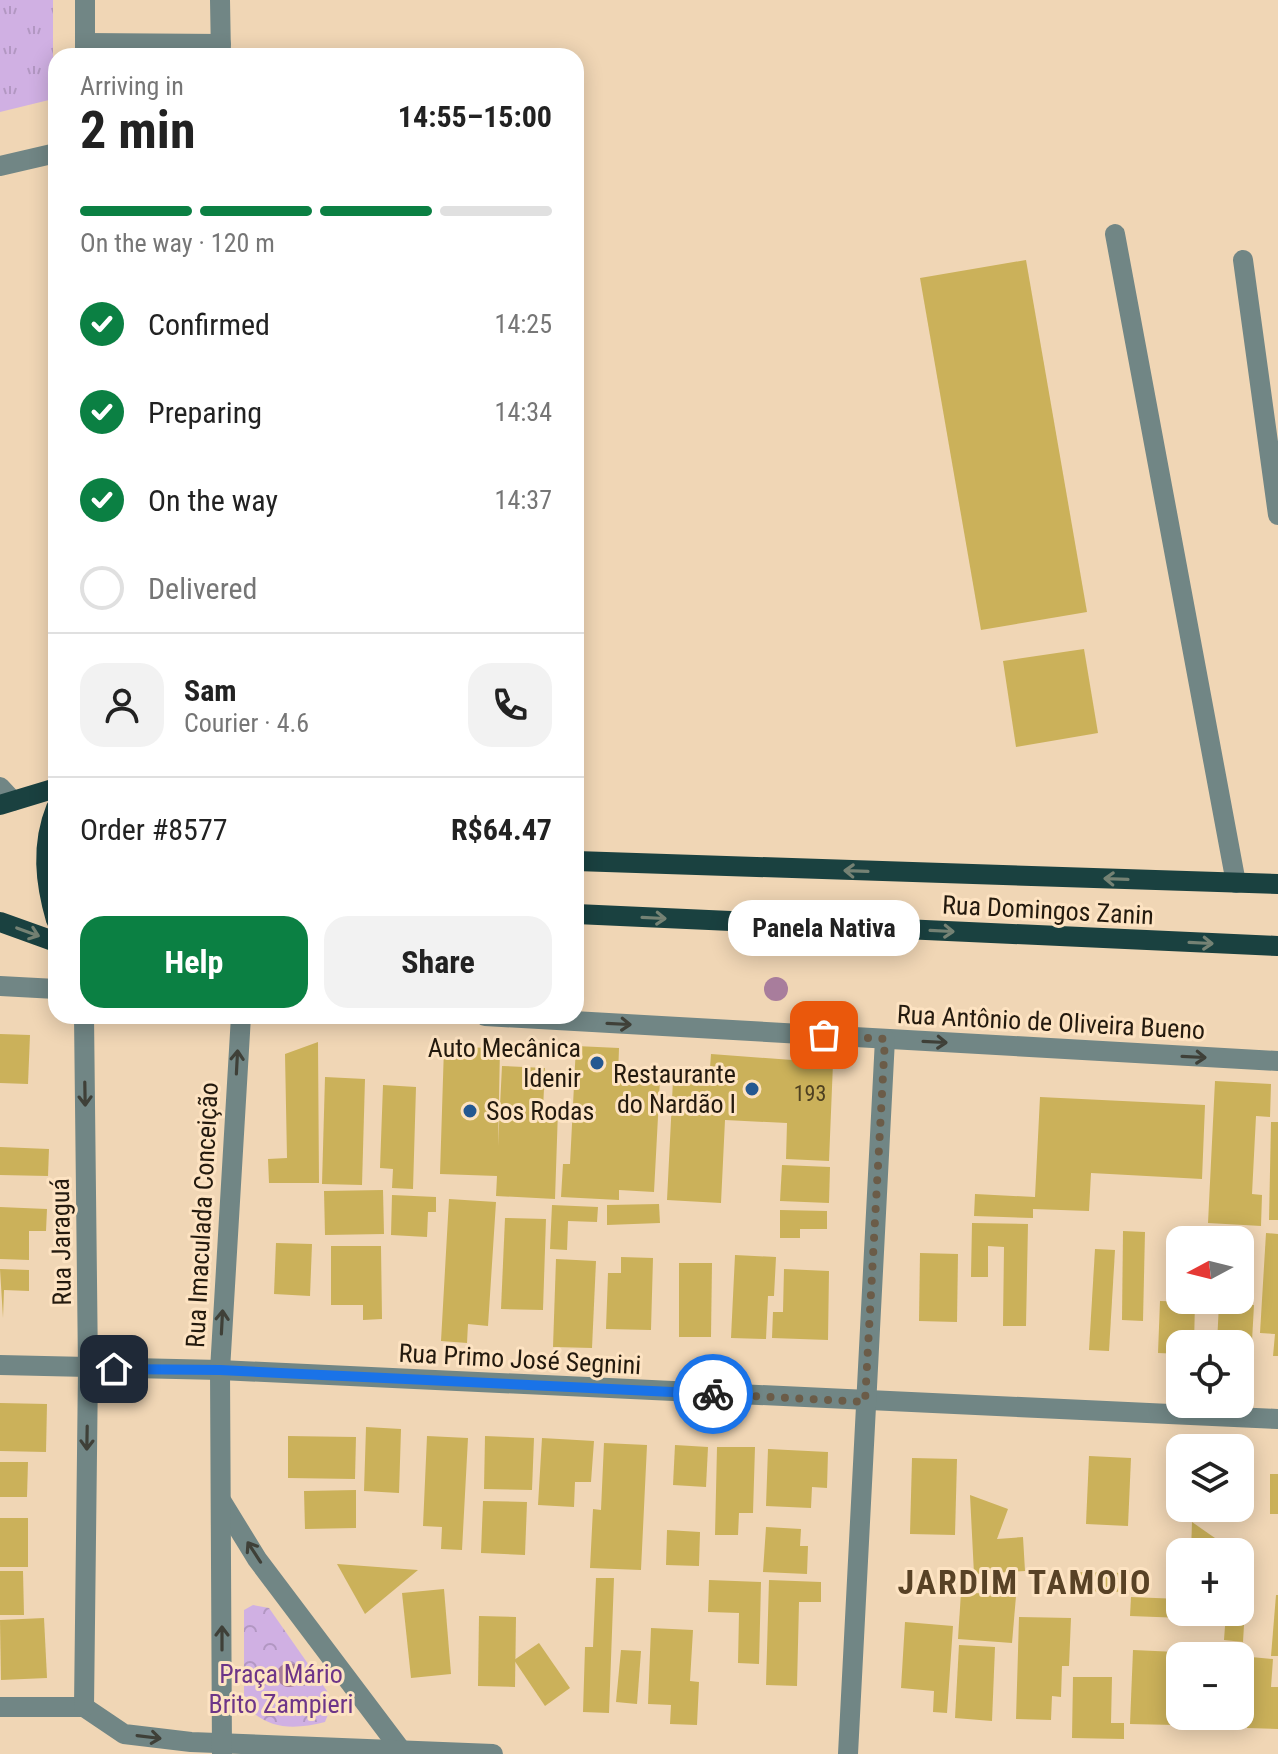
<!DOCTYPE html>
<meta charset="utf-8">
<style>
:root{--surface:#fff;--page:#f2f2f2;--text:#222;--muted:#767676;--line:#e0e0e0;--accent:#0b8043}
body{margin:0;font-family:"Roboto Condensed",sans-serif;background:var(--page);color:var(--text);height:100vh;display:flex;flex-direction:column;font-size:30px;white-space:nowrap}
*{box-sizing:border-box;margin:0}
p{font-size:26px;color:var(--muted)}
.icon{flex:none;width:44px;height:44px;fill:none;stroke:currentColor;stroke-width:2;stroke-linecap:round;stroke-linejoin:round}
.map{position:relative;flex:1;overflow:hidden}
.sheet{position:absolute;left:48px;top:48px;width:536px;height:976px;display:flex;flex-direction:column;background:var(--surface);border-radius:24px;box-shadow:0 4px 20px #0003}
.sheet>*{flex:none}
.needle{width:52px;rotate:263deg}
.tools{position:absolute;left:1166px;top:1226px;display:grid;gap:16px}
.tools a{display:grid;place-items:center;width:88px;height:88px;border-radius:16px;background:var(--surface);box-shadow:0 4px 20px #0003;font-size:40px}
.pin{position:absolute;display:grid;place-items:center;width:68px;height:68px;color:#fff;margin:-34px;border-radius:16px;box-shadow:0 4px 12px #0006}
.courier{position:absolute;display:grid;place-items:center;width:80px;height:80px;margin:-40px;border:6px solid #1a73e8;border-radius:50%;background:#fff;color:#222;box-shadow:0 2px 10px #0007}
.bubble{position:absolute;height:56px;border-radius:24px;background:var(--surface);box-shadow:0 4px 20px #0003;font-size:26px;font-weight:700;line-height:56px;text-align:center}
.summary em{font-style:normal;font-weight:700}
.summary div{display:flex;flex-direction:column-reverse}
.summary{display:flex;align-items:center;justify-content:space-between;height:136px;padding:0 32px}
h1{font-size:52px;font-weight:700;line-height:60px}
.bar{display:grid;grid-template-columns:repeat(4,1fr);gap:12px 8px;align-content:center;height:96px;padding:0 32px}
.bar i{height:10px;border-radius:6px;background:var(--line)}
.bar .active{background:var(--accent)}
.bar p{grid-column:span 4}
.line{display:flex;align-items:center;gap:20px;padding:0 32px;border-top:2px solid var(--line)}
.line div{flex:1}
.round{display:grid;place-items:center;flex:none;width:84px;height:84px;border-radius:24px;background:var(--page)}
ol{padding:0 32px;list-style:none}
li{display:flex;align-items:center;gap:24px;height:88px}
li p{margin-inline-start:auto}
li .icon{padding:8px;border-radius:50%;background:var(--accent);color:#fff;stroke-width:4}
li:last-child{color:var(--muted)}
li i{width:44px;height:44px;border:4px solid var(--line);border-radius:50%}
.primary-button{display:flex;gap:16px;margin-top:auto;padding:16px 32px}
.primary-button a{flex:1;height:92px;border-radius:24px;background:var(--accent);color:#fff;font-size:32px;font-weight:700;line-height:92px;text-align:center}
.primary-button a+a{background:var(--page);color:var(--text)}
.map>svg:first-child{display:block}
.grass{fill:url(#grass-tufts)}
.park{fill:url(#park-crowns)}
.building{fill:#cbb15a}
.lines{fill:none;stroke-linecap:round;stroke-linejoin:round}
.minor{stroke:#718685;stroke-width:20}
.major{stroke:#1a4140;stroke-width:20}
.tree{fill:#a87d9c}
.oneway{stroke:#758274}
.oneway2{stroke:#3f4038}
.done{stroke:#6b5c48;stroke-width:8;stroke-dasharray:0 14.4}
.route{stroke:#1a73e8;stroke-width:10}
.poi-dot{fill:#245891;stroke:#fde3c2;stroke-width:3}
.labels{text-anchor:middle;stroke-width:6;stroke-linejoin:round;paint-order:stroke}
.number-label{font-size:22px;fill:#4e4021}
.street-label{font-size:26px;fill:#241a0e;stroke:#fde3c2}
.poi-label{font-size:26px;fill:#241a0e;stroke:#fde3c2;text-anchor:end}
.park-label{font-size:26px;fill:#6d3588;stroke:#fde3c2}
.district-label{font-size:34px;font-weight:bold;letter-spacing:2px;fill:#584226;stroke:#fde3c2}
</style>
<div class="map">
<svg width="1278" height="1754" viewBox="0 0 1278 1754">
<defs>
<pattern id="grass-tufts" width="24" height="20" patternUnits="userSpaceOnUse" patternTransform="scale(2)"><rect width="24" height="20" fill="#d0b0e3"/><path d="M3 7l-1-3M5 7V3M7 7l1-3M15 17l-1-3M17 17v-4M19 17l1-3" fill="none" stroke="#b297c2"/></pattern>
<pattern id="park-crowns" width="20" height="18" patternUnits="userSpaceOnUse" patternTransform="scale(2)"><rect width="20" height="18" fill="#d0b0e3"/><path d="M2 6a3 3 0 1 1 6 0M12 15a3 3 0 1 1 6 0" fill="none" stroke="#b297c2"/></pattern>
</defs>
<rect width="100%" height="100%" fill="#f0d6b5"/>
<!-- grass -->
<path class="grass" d="M0 0H53V99L0 112Z"/>
<!-- park -->
<path class="park" d="M253 1605 269 1608 327 1691 331 1707 325 1722C293 1730 267 1730 244 1704V1610Z"/>
<!-- building -->
<g class="building">
<path d="M1026 260 1087 612 981 630 920 278Z"/>
<path d="M1084 649 1098 733 1016 747 1003 661Z"/>
<path d="M0 1034 30 1035 28 1084 0 1083Z"/>
<path d="M318 1042 319 1183H269L268 1159 287 1158 285 1054Z"/>
<path d="M576 1046 619 1048 618 1077 660 1079 654 1192 619 1190V1200L561 1197 563 1164H570Z"/>
<path d="M444 1047 500 1048 498 1146 502 1066 545 1068 543 1109 558 1110 555 1199 496 1196 497 1176 440 1174Z"/>
<path d="M711 1054 833 1063 829 1161 786 1159 787 1123 725 1120 721 1203 667 1200 673 1080 709 1082Z"/>
<path d="M325 1077 365 1079 362 1185 322 1184Z"/>
<path d="M1215 1081 1271 1084 1270 1117 1256 1116 1252 1194 1262 1195 1261 1226 1208 1223Z"/>
<path d="M383 1085 416 1087 413 1189 392 1188 393 1169 380 1168Z"/>
<path d="M1040 1097 1205 1105 1202 1179 1091 1173 1089 1211 1033 1209V1218L974 1216 975 1194 1035 1197Z"/>
<path d="M1271 1122H1278V1220H1269Z"/>
<path d="M0 1147 49 1149 48 1176 0 1175Z"/>
<path d="M782 1165 830 1167 829 1203 780 1201Z"/>
<path d="M383 1190 384 1234 325 1235 324 1191Z"/>
<path d="M392 1195 436 1197V1212H428L427 1237 391 1235Z"/>
<path d="M449 1199 496 1202 488 1326 468 1324 467 1343 441 1341Z"/>
<path d="M659 1204 660 1223 607 1225V1205Z"/>
<path d="M552 1205 598 1207 597 1222 568 1221 567 1250 550 1249Z"/>
<path d="M0 1207 47 1209 46 1231H29V1260L0 1259Z"/>
<path d="M780 1210 827 1211V1229H800V1238H780Z"/>
<path d="M505 1218 546 1219 543 1310 501 1309Z"/>
<path d="M972 1223 1028 1224 1026 1326H1003L1004 1247 988 1246V1277H971Z"/>
<path d="M1123 1231 1145 1232 1143 1321 1122 1320Z"/>
<path d="M1266 1233 1278 1234V1356H1273L1275 1334 1260 1333Z"/>
<path d="M276 1243 312 1244 310 1296 274 1294Z"/>
<path d="M331 1246H381L382 1319 363 1320V1305H331Z"/>
<path d="M1095 1249 1115 1250 1109 1351 1089 1350Z"/>
<path d="M920 1253 958 1254 957 1322 919 1321Z"/>
<path d="M735 1255 776 1257 774 1296H768L766 1339 731 1338Z"/>
<path d="M621 1257 653 1258 651 1330 606 1329 608 1273H621Z"/>
<path d="M556 1259 596 1261 592 1348 553 1347Z"/>
<path d="M679 1263H712L711 1337H679Z"/>
<path d="M0 1269 29 1270V1291L4 1290 3 1318Z"/>
<path d="M784 1269 829 1271 828 1340 772 1338 773 1312H783Z"/>
<path d="M1160 1301 1195 1302 1194 1344H1180V1354L1158 1353Z"/>
<path d="M1219 1303 1254 1305 1251 1359 1240 1358V1344H1217Z"/>
<path d="M0 1403 47 1404 46 1452 0 1451Z"/>
<path d="M366 1427 401 1429 399 1493 364 1491Z"/>
<path d="M288 1436 356 1437 355 1479 288 1478Z"/>
<path d="M427 1436 468 1438 462 1550 441 1549 442 1527 423 1526Z"/>
<path d="M485 1436 534 1438 532 1490 484 1489Z"/>
<path d="M542 1438 594 1441 591 1482H575L574 1507 538 1505Z"/>
<path d="M604 1443 647 1445 641 1570 590 1568 593 1509 601 1510Z"/>
<path d="M675 1445 708 1447 706 1487 673 1485Z"/>
<path d="M717 1447H755L753 1513H739L738 1535H715Z"/>
<path d="M768 1449 828 1452 827 1488 812 1487 811 1508 766 1506Z"/>
<path d="M1089 1456 1131 1458 1128 1526 1086 1524Z"/>
<path d="M912 1458 957 1459 955 1535 910 1534Z"/>
<path d="M0 1462H28L27 1497H0Z"/>
<rect x="1270" y="1474" width="8" height="40"/>
<path d="M356 1490V1528L305 1529 304 1491Z"/>
<path d="M970 1495 1008 1509 997 1539 1023 1537 1025 1571 974 1574Z"/>
<path d="M483 1501 527 1502 525 1555 481 1553Z"/>
<rect x="0" y="1518" width="28" height="49"/>
<path d="M1192 1522 1235 1552H1191Z"/>
<path d="M766 1527 801 1529 800 1546H808L807 1574 763 1572Z"/>
<path d="M667 1530 700 1532 699 1566 666 1565Z"/>
<path d="M1240 1555 1247 1560 1246 1596H1240Z"/>
<path d="M337 1564 418 1570 365 1614Z"/>
<path d="M0 1571H23L24 1615H0Z"/>
<path d="M1075 1572 1129 1573V1592L1075 1591Z"/>
<path d="M596 1578H614L609 1713 583 1712 585 1647H593Z"/>
<path d="M709 1580 761 1582 759 1664 738 1663 739 1613 708 1612Z"/>
<path d="M769 1580 821 1582V1602H799L797 1686 766 1685Z"/>
<path d="M444 1589 451 1674 411 1678 402 1593Z"/>
<path d="M961 1592 1016 1596 1012 1643 958 1639Z"/>
<path d="M1276 1595H1278V1656H1271Z"/>
<path d="M1131 1597 1180 1599 1183 1618 1130 1616Z"/>
<path d="M1240 1607 1245 1608 1243 1642 1224 1640 1226 1612H1240Z"/>
<path d="M479 1616 516 1617 515 1687 478 1686Z"/>
<path d="M1019 1617 1071 1618 1069 1666H1062L1061 1697 1052 1696 1051 1720 1016 1719Z"/>
<path d="M44 1618 47 1678 1 1680 0 1620Z"/>
<path d="M905 1622 953 1626 947 1713 933 1712 934 1691 901 1688Z"/>
<path d="M651 1628 693 1630 690 1681 699 1682 697 1725 670 1724 671 1705 648 1704Z"/>
<path d="M539 1643 570 1688 545 1706 514 1660Z"/>
<path d="M959 1645 995 1647 992 1721 955 1718Z"/>
<path d="M621 1650 641 1651 637 1704 616 1702Z"/>
<path d="M1133 1650 1177 1652 1175 1725 1130 1724Z"/>
<path d="M1251 1657 1273 1659 1271 1687H1278V1729L1247 1728Z"/>
<path d="M1073 1677H1112L1111 1723H1124V1739L1072 1738Z"/>
<path d="M1191 1716H1227L1226 1729 1190 1727Z"/>
</g>
<g class="lines">
<!-- minor -->
<g class="minor">
<path d="M220 0 221 56"/>
<path d="M85 43 221 44"/>
<path d="M85 56V0"/>
<path d="M0 166 56 153"/>
<path d="M1115 234 1236 883"/>
<path d="M1243 260 1278 515"/>
<path d="M0 787 13 801"/>
<path d="M0 986 56 989"/>
<path d="M485 1016 1278 1061"/>
<path d="M0 1365 220 1370 1278 1419"/>
<path d="M222 1502 257 1559 404 1754"/>
<path d="M0 1707H84L124 1734 191 1742 493 1754"/>
<path d="M84 1707 88 1369 84 1016"/>
<path d="M222 1754 220 1370 241 1016"/>
<path d="M848 1754 885 1039"/>
</g>
<!-- major -->
<g class="major">
<path d="M0 805 56 788"/>
<path d="M56 808C41 845 45 882 56 920"/>
<path d="M576 861 1278 884"/>
<path d="M576 914 1278 946"/>
<path d="M0 922 56 942"/>
</g>
</g>
<!-- trees -->
<g class="tree">
<circle cx="776" cy="989" r="12"/>
<circle cx="289" cy="1675" r="12"/>
</g>
<!-- one-way arrows -->
<defs><path id="oneway-shaft" d="M-6 0H5M1.5-3L5.5 0L1.5 3" fill="none" stroke-width="1.6" stroke-linecap="round" stroke-linejoin="round" transform="scale(2)"/></defs>
<g class="oneway">
<use href="#oneway-shaft" transform="translate(856 871) rotate(-178)"/>
<use href="#oneway-shaft" transform="translate(1116 879) rotate(-178)"/>
<use href="#oneway-shaft" transform="translate(654 918) rotate(3)"/>
<use href="#oneway-shaft" transform="translate(942 931) rotate(3)"/>
<use href="#oneway-shaft" transform="translate(28 932) rotate(20)"/>
<use href="#oneway-shaft" transform="translate(1201 943) rotate(3)"/>
</g>
<g class="oneway2">
<use href="#oneway-shaft" transform="translate(619 1024) rotate(3)"/>
<use href="#oneway-shaft" transform="translate(935 1042) rotate(3)"/>
<use href="#oneway-shaft" transform="translate(1194 1057) rotate(3)"/>
<use href="#oneway-shaft" transform="translate(237 1062) rotate(-87)"/>
<use href="#oneway-shaft" transform="translate(85 1094) rotate(89)"/>
<use href="#oneway-shaft" transform="translate(222 1322) rotate(-87)"/>
<use href="#oneway-shaft" transform="translate(87 1438) rotate(91)"/>
<use href="#oneway-shaft" transform="translate(254 1552) rotate(-123)"/>
<use href="#oneway-shaft" transform="translate(222 1638) rotate(-90)"/>
<use href="#oneway-shaft" transform="translate(149 1737) rotate(7)"/>
</g>
<g class="lines">
<!-- done -->
<path class="done" d="M713 1394 865 1402 885 1039 824 1035"/>
<!-- route -->
<path class="route" d="M114 1369 220 1370 713 1394"/>
</g>
<!-- markers -->
<g class="poi-dot">
<circle cx="597" cy="1063" r="8"/>
<circle cx="752" cy="1089" r="8"/>
<circle cx="470" cy="1111" r="8"/>
</g>
<g class="labels">
<!-- number labels -->
<g class="number-label">
<text x="810" y="1101">193</text>
</g>
<!-- street labels -->
<g class="street-label">
<text transform="translate(1048 910) rotate(3)" y="9">Rua Domingos Zanin</text>
<text transform="translate(1051 1022) rotate(3)" y="9">Rua Antônio de Oliveira Bueno</text>
<text transform="translate(202 1215) rotate(-87)" y="9">Rua Imaculada Conceição</text>
<text transform="translate(61 1242) rotate(-91)" y="9">Rua Jaraguá</text>
<text transform="translate(520 1359) rotate(3)" y="9">Rua Primo José Segnini</text>
</g>
<!-- poi labels -->
<g class="poi-label">
<text x="581" y="1057">Auto Mecânica<tspan x="581" dy="30">Idenir</tspan></text>
<text x="736" y="1083">Restaurante<tspan x="736" dy="30">do Nardão I</tspan></text>
<text x="486" y="1120" text-anchor="start">Sos Rodas</text>
</g>
<!-- park labels -->
<g class="park-label">
<text x="281" y="1683">Praça Mário<tspan x="281" dy="30">Brito Zampieri</tspan></text>
</g>
<!-- district labels -->
<g class="district-label">
<text x="1025" y="1594">JARDIM TAMOIO</text>
</g>
</g>
</svg>
<div class="tools">
<a><svg class="needle" viewBox="-14 -14 28 28"><path d="M0-13l5 13h-10z" fill="#e53935"/><path d="M0 13l5-13h-10z" fill="#767676"/></svg></a>
<a><svg class="icon" aria-label="locate" viewBox="0 0 24 24"><circle cx="12" cy="12" r="6"/><path d="M12 2v4M12 18v4M2 12h4M18 12h4"/></svg></a>
<a><svg class="icon" aria-label="layers" viewBox="0 0 24 24"><path d="M12 4l9 5-9 5-9-5zM3 14l9 5 9-5"/></svg></a>
<a>+</a>
<a>−</a>
</div>
<div class="pin" style="left:824px;top:1035px;background:#ea580c"><svg class="icon" aria-label="bag" viewBox="0 0 24 24"><path d="M5 8h14l-1 12H6zM9 8a3 3 0 0 1 6 0"/></svg></div>
<div class="pin" style="left:114px;top:1369px;background:#1f2937"><svg class="icon" aria-label="home" viewBox="0 0 24 24"><path d="M3 11l9-7 9 7M6 9v11h12V9"/></svg></div>
<div class="courier" style="left:713px;top:1394px"><svg class="icon" aria-label="bike" viewBox="0 0 24 24"><circle cx="6" cy="16" r="4"/><circle cx="18" cy="16" r="4"/><path d="M6 16l4-8h5l3 8M10 8l3 8H6M13 5h3"/></svg></div>
<div class="bubble" style="left:728px;top:900px;width:192px">Panela Nativa</div>
<section class="sheet">
<div class="summary"><div><h1>2 min</h1><p>Arriving in</p></div><em>14:55–15:00</em></div>
<div class="bar"><i class="active"></i><i class="active"></i><i class="active"></i><i></i><p>On the way · 120 m</p></div>
<ol>
<li><svg class="icon" aria-label="check" viewBox="0 0 24 24"><path d="M5 12l5 5 9-10"/></svg>Confirmed<p>14:25</p></li>
<li><svg class="icon" aria-label="check" viewBox="0 0 24 24"><path d="M5 12l5 5 9-10"/></svg>Preparing<p>14:34</p></li>
<li><svg class="icon" aria-label="check" viewBox="0 0 24 24"><path d="M5 12l5 5 9-10"/></svg>On the way<p>14:37</p></li>
<li><i></i>Delivered</li>
</ol>
<div class="line" style="height:144px"><a class="round"><svg class="icon" aria-label="person" viewBox="0 0 24 24"><circle cx="12" cy="8" r="4"/><path d="M4 21q1-7 8-7t8 7"/></svg></a><div><b>Sam</b><p>Courier · 4.6</p></div><a class="round"><svg class="icon" aria-label="phone" viewBox="0 0 24 24"><path d="M5 4h4l2 5-3 2q2 4 5 5l2-3 5 2v4C11 20 4 13 5 4z"/></svg></a></div>
<div class="line" style="height:104px"><div>Order #8577</div><b>R$64.47</b></div>
<div class="primary-button"><a>Help</a><a>Share</a></div>
</section>
</div>
